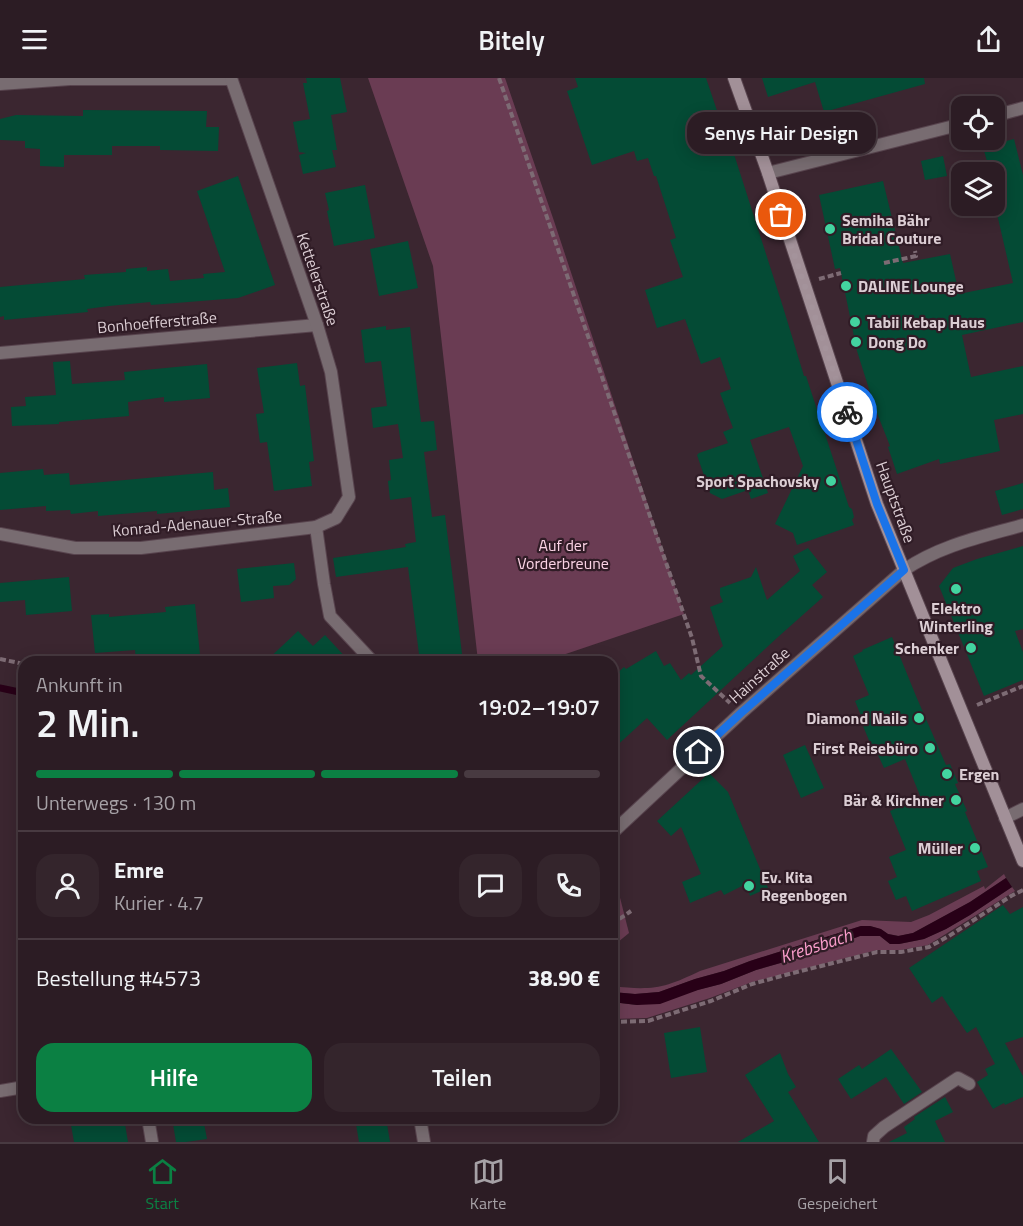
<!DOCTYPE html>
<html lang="de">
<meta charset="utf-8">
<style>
:root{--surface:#2c1c24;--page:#34252c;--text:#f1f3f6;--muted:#a6a1a6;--line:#483a41;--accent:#0b8043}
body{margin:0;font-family:"Titillium Web",sans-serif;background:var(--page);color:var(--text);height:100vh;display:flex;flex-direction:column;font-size:22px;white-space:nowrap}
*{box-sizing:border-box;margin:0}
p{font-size:20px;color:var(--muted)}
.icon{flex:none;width:33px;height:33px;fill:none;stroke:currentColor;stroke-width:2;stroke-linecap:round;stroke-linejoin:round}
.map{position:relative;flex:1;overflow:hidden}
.details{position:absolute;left:18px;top:578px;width:600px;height:468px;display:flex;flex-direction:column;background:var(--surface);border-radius:18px;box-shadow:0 3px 15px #0003,0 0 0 2px var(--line)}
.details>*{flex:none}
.tools{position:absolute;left:951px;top:18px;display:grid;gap:12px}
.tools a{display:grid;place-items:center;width:54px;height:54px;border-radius:12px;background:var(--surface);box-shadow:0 3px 15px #0003,0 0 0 2px var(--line);font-size:30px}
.pin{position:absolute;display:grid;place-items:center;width:51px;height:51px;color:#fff;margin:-26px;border:3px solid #fff;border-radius:50%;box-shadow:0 2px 6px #0007}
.courier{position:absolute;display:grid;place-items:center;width:60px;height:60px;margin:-30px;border:4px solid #1a73e8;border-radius:50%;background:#fff;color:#222;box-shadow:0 2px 8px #0007}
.bubble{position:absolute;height:42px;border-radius:18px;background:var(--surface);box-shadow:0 3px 15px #0003,0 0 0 2px var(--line);font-size:20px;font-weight:600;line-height:42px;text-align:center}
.headline em{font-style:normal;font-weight:600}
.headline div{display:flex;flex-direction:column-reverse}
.headline{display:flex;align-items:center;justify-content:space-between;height:102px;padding:0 18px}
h1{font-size:39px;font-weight:600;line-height:45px}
.bar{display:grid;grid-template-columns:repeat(4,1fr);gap:9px 6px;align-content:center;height:72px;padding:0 18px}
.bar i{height:8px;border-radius:4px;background:var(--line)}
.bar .active{background:var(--accent)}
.bar p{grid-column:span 4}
.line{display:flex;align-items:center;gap:15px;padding:0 18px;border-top:2px solid var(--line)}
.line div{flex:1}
.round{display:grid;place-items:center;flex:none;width:63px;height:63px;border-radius:18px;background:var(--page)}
.action{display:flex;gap:12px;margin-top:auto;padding:12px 18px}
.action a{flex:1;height:69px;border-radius:18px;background:var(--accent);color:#fff;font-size:24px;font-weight:600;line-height:69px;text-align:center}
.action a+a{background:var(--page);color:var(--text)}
header{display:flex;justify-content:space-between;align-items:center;height:78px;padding:0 18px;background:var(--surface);font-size:27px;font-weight:600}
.tabs{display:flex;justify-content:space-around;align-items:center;height:84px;border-top:2px solid var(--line);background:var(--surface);font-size:16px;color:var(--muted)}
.tabs a{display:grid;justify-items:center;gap:3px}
.tabs .active{color:var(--accent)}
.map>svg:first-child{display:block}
.green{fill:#6a3c53}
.water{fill:#280017}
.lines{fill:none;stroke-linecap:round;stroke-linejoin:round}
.stream{stroke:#280017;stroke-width:7}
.building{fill:#044b35}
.service-casing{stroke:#58444e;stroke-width:14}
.minor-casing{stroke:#58444e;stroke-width:14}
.tertiary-casing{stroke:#58444e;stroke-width:14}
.secondary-casing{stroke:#58444e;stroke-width:14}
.path{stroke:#7d6b74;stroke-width:4;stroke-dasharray:6 3;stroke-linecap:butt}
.service{stroke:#786c71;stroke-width:12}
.minor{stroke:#786c71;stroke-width:12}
.tertiary{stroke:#786c71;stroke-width:12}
.secondary{stroke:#a29098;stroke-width:12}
.done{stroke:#a4939b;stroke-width:6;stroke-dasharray:0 10.8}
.route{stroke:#1a73e8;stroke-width:8}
.poi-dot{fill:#43d4a0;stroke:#301c26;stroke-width:2}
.labels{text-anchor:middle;stroke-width:4.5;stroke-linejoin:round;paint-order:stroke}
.poi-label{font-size:16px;font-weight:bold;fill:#dcced4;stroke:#301c26;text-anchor:start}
.street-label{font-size:16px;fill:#dcced4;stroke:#301c26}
.park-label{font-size:16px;fill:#fbd3e5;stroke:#301c26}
.water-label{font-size:18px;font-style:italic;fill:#fb9ecc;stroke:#301c26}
</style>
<header><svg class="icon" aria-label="menu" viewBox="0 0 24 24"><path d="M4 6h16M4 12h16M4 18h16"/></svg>Bitely<svg class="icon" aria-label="share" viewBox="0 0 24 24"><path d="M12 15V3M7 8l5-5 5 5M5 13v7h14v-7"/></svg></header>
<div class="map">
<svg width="1023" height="1064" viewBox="0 0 1023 1064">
<rect width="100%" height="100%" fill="#3b2630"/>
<!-- green -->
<g class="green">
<path d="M368 0H505L554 143 684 536 545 583H478L433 188Z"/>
<path d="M1004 796 1006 800 970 824 913 855 899 858 888 856 880 851 870 848H861L750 883 724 893 695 901 659 914 635 916 612 914V908C652 913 665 910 700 893L862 842 911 844 929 837 984 808 985 811Z"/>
<path d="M612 798 615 800 629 855 612 869Z"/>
<path d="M1012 809 1015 813 928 867 901 872H877L752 904 710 920 647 940 612 941V924L637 927 721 906 756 892 812 876 860 858H880L890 866H899L924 861 946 851 970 837Z"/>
</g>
<!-- water -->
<path class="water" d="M1006 800 1012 809 970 837 946 851 924 861 899 866H890L880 858H860L812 876 756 892 721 906 698 912 660 926 637 927 612 924V914L635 916 659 914 695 901 724 893 750 883 861 848H870L881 851 888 856 898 858 913 855 970 824Z"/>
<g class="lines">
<!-- stream -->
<path class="stream" d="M0 610 24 615"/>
</g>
<!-- building -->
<g class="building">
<path d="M306 0H340L347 34 331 37 337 72H332L336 89 303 96 299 77 306 75 299 74 293 44 310 41 303 5H307Z"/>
<path d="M575 0H706L731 74 733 73 783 229 804 298H806L849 429 852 431 854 439 852 442 854 447 797 467 793 455 775 446 803 388 789 349 750 362 768 415 751 421 748 412 722 421 710 415 697 377 699 375 728 365 723 354 733 350 720 315 731 311 720 279 701 286 685 241 657 250 645 212 683 199 670 162 676 160 656 98H654L648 80 637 83 634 73 592 87 567 13 578 9Z"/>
<path d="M762 0H924L925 6 824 34 815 4 768 19Z"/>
<path d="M83 32 207 33 206 49H219L218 73 160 72V68H112V77H64V89L40 88V71L25 70V63L0 62V41L16 37 83 38Z"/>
<path d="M1014 61 1023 97V244L962 257 971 299 1023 288V336L994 342 1000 373 940 386 939 381 897 396 888 369 890 368 875 330 857 273 840 190 835 191 819 117 883 103 903 185 950 176 959 216 1013 205 994 123V94H990L983 69Z"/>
<path d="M943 78 947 98 925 102 921 83Z"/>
<path d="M238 98 275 207 238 220 151 227 150 224 109 228 87 231 88 234 4 242V238L0 239V209L85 201 84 197 126 194V191L147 189V193L168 191 170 203 204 200 203 196 225 194 197 113Z"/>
<path d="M365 107 375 160 334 168 327 133 329 132 325 115Z"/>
<path d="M408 163 418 210 379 218 370 171Z"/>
<path d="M386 248V252L410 249 421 344 434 343 437 372 424 374 432 439 445 437 463 584H420L408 489 336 499 333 480 406 469 405 466 416 464 411 419 390 422 388 403 391 402 389 382 403 380 398 346 373 350 371 330 387 328 381 283 365 285 361 252Z"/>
<path d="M70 283 72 306 125 302 124 294 207 286 210 320 164 324V319L128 324 129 338 59 344V346L12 348 11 329 26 328 25 319 56 317 53 284Z"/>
<path d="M297 285 300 308 305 307 314 383 309 384 312 408 274 413 267 364 260 365 256 336 264 335 257 290Z"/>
<path d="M43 391 44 397 69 395 70 407 213 394 214 412 228 410 230 429 157 436V433L98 438V433L71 436 70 432 46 433V428L0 432V395Z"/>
<path d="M1023 405V431L1002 437 995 413Z"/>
<path d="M1023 468V551L1015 553 1023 574V602L984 618 939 508 953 490 977 481Z"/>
<path d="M808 470 827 494 812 507 823 519 778 559 667 662 647 640 612 672V600L624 589 626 591 656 573 664 588 670 585 681 602 689 595 691 597 723 568 710 529 723 524 720 517V510L751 499 756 489 767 522 800 493 793 478Z"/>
<path d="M294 485 296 501 289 507 273 508 274 520 241 524 237 491Z"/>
<path d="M69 499 72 533 26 537 25 522 0 524V505Z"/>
<path d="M195 526 200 577 136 583 135 572 95 575 91 537 109 536V539L166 534 165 529Z"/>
<path d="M298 553 313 568 325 557 350 584H265Z"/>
<path d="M892 559 916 618 946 687 950 686 958 705 955 706 967 733 965 734 988 789 977 793 981 803 912 833 906 818 896 822 888 803 897 799 889 779 906 772 890 733 921 720 905 681 884 690 873 666 871 667 860 641 862 640 855 623 869 617 853 578 863 573 862 572Z"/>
<path d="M805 667 824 710 801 720 783 677Z"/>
<path d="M709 695 728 714 768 810 750 818 746 806 724 817 721 812 690 825 682 804 701 796 681 749 671 758 657 743Z"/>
<path d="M1003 827 1010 836 1023 829V959L1005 965 1023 998V1019L1005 1027 1004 1025 993 1031 977 1004 988 997 985 991 995 986 976 949 967 955 942 918 932 925 909 890Z"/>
<path d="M700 949 707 994 671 1000 664 955Z"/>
<path d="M891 971 922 1014 904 1026 886 999 851 1021 838 1001 859 987 862 991Z"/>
<path d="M780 975 788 996 796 1009 788 1014 819 1064H738L774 1043 745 997Z"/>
<path d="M945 1019 953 1034 935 1043 945 1064H889L907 1055 904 1049 915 1041 914 1039Z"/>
<path d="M83 1040H124L128 1064H74L71 1047 84 1045Z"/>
<path d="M172 1040H203L207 1061 186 1064H176Z"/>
<path d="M355 1040H386L390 1064H359Z"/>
</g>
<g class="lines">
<defs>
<g id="service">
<path d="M316 449 324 506 330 538 373 584"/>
<path d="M1005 740 1023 731"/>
</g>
<g id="minor">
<path d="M0 6 70 1H231"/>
<path d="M994 38 1023 30"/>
<path d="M768 95 962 46"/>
<path d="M0 275 317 247"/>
<path d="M0 456 75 470H141L316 449 336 440 349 419 331 294 317 247 231 0"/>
<path d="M904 492C941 467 981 459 1023 447"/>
<path d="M148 1040 152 1064"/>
<path d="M420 1040 424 1064"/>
<path d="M873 1064 874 1058 884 1049 958 1000 969 1006"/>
</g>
<g id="tertiary">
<path d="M612 755 741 635 904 492"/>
<path d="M0 1013 24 1009"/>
</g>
<path id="secondary" d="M734 0 768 95 877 426 1023 783"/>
</defs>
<!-- service casing -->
<use href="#service" class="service-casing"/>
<!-- minor casing -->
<use href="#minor" class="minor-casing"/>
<!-- tertiary casing -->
<use href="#tertiary" class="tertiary-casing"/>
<!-- secondary casing -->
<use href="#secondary" class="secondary-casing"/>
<!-- path -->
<g class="path">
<path d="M499 0 692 560 701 598 730 625"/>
<path d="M884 185 916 178 915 173"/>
<path d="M819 201 841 195"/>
<path d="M0 581 24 586"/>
<path d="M977 627 1023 608"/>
<path d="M612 846 631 833"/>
<path d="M612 944 648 943 711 923 752 906 789 896 877 874H901L929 869 949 858 1011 818 1023 812"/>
</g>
<!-- service -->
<use href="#service" class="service"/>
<!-- minor -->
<use href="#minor" class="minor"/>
<!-- tertiary -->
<use href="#tertiary" class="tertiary"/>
<!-- secondary -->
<use href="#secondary" class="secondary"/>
</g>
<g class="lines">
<!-- done -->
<path class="done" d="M781 137 847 334"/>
<!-- route -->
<path class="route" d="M699 674 741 635 904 492 877 426 847 334"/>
</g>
<!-- markers -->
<g class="poi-dot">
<circle cx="830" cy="151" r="6"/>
<circle cx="846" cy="208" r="6"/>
<circle cx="855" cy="244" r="6"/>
<circle cx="856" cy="264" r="6"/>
<circle cx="831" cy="403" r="6"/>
<circle cx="956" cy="511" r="6"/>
<circle cx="971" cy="570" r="6"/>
<circle cx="919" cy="640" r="6"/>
<circle cx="930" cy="670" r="6"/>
<circle cx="947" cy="696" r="6"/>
<circle cx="956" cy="722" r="6"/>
<circle cx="975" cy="770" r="6"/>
<circle cx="749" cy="808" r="6"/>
</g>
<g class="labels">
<!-- poi labels -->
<g class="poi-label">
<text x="842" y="148">Semiha Bähr<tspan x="842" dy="18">Bridal Couture</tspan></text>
<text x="858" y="214">DALINE Lounge</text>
<text x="867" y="250">Tabii Kebap Haus</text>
<text x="868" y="270">Dong Do</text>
<text x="819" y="409" text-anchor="end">Sport Spachovsky</text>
<text x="956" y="536" text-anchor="middle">Elektro<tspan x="956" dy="18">Winterling</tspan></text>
<text x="959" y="576" text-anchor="end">Schenker</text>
<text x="907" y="646" text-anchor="end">Diamond Nails</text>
<text x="918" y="676" text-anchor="end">First Reisebüro</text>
<text x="959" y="702">Ergen</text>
<text x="944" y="728" text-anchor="end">Bär &amp; Kirchner</text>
<text x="963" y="776" text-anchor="end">Müller</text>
<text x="761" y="805">Ev. Kita<tspan x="761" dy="18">Regenbogen</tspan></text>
</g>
<!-- street labels -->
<g class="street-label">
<text transform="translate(318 201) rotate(71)" y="6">Kettelerstraße</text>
<text transform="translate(157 244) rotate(-5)" y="6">Bonhoefferstraße</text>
<text transform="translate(896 424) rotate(70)" y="6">Hauptstraße</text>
<text transform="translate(197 445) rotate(-5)" y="6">Konrad-Adenauer-Straße</text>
<text transform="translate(759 597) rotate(-42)" y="6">Hainstraße</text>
</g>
<!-- park labels -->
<g class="park-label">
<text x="563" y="473">Auf der<tspan x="563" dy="18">Vorderbreune</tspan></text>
</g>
<!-- water labels -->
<g class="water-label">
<text transform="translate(816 868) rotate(-18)" y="6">Krebsbach</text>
</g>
</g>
</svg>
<div class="tools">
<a><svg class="icon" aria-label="locate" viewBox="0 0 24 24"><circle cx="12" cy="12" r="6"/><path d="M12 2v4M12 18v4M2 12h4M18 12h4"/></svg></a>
<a><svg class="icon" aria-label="layers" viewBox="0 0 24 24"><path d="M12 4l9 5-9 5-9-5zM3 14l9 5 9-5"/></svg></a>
</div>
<div class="pin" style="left:781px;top:137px;background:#ea580c"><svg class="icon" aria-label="bag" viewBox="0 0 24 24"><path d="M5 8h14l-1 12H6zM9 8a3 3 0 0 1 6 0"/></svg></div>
<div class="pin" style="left:699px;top:674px;background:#1f2937"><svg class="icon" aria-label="home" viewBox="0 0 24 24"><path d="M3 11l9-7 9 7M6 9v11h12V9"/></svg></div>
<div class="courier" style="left:847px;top:334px"><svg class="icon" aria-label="bike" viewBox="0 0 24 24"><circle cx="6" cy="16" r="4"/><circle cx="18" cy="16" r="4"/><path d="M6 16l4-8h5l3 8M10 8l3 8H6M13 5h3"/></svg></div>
<div class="bubble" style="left:687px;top:34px;width:189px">Senys Hair Design</div>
<section class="details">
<div class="headline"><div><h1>2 Min.</h1><p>Ankunft in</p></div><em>19:02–19:07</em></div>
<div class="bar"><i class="active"></i><i class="active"></i><i class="active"></i><i></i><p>Unterwegs · 130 m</p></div>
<div class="line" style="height:108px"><a class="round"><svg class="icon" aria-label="person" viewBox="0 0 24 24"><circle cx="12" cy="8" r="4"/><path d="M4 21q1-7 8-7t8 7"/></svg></a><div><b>Emre</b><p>Kurier · 4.7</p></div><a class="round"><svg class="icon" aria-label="chat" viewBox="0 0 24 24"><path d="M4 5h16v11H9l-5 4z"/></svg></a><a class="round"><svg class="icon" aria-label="phone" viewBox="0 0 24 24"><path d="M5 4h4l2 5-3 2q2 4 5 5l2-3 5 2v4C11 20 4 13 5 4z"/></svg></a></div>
<div class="line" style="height:78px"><div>Bestellung #4573</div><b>38.90 €</b></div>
<div class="action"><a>Hilfe</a><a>Teilen</a></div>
</section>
</div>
<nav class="tabs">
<a class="active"><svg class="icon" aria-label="home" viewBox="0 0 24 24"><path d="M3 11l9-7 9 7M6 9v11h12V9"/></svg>Start</a>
<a><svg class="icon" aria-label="map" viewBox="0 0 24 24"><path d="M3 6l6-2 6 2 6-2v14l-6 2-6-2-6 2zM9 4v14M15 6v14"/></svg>Karte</a>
<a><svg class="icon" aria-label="saved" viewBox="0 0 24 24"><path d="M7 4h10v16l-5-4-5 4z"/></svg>Gespeichert</a>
</nav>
